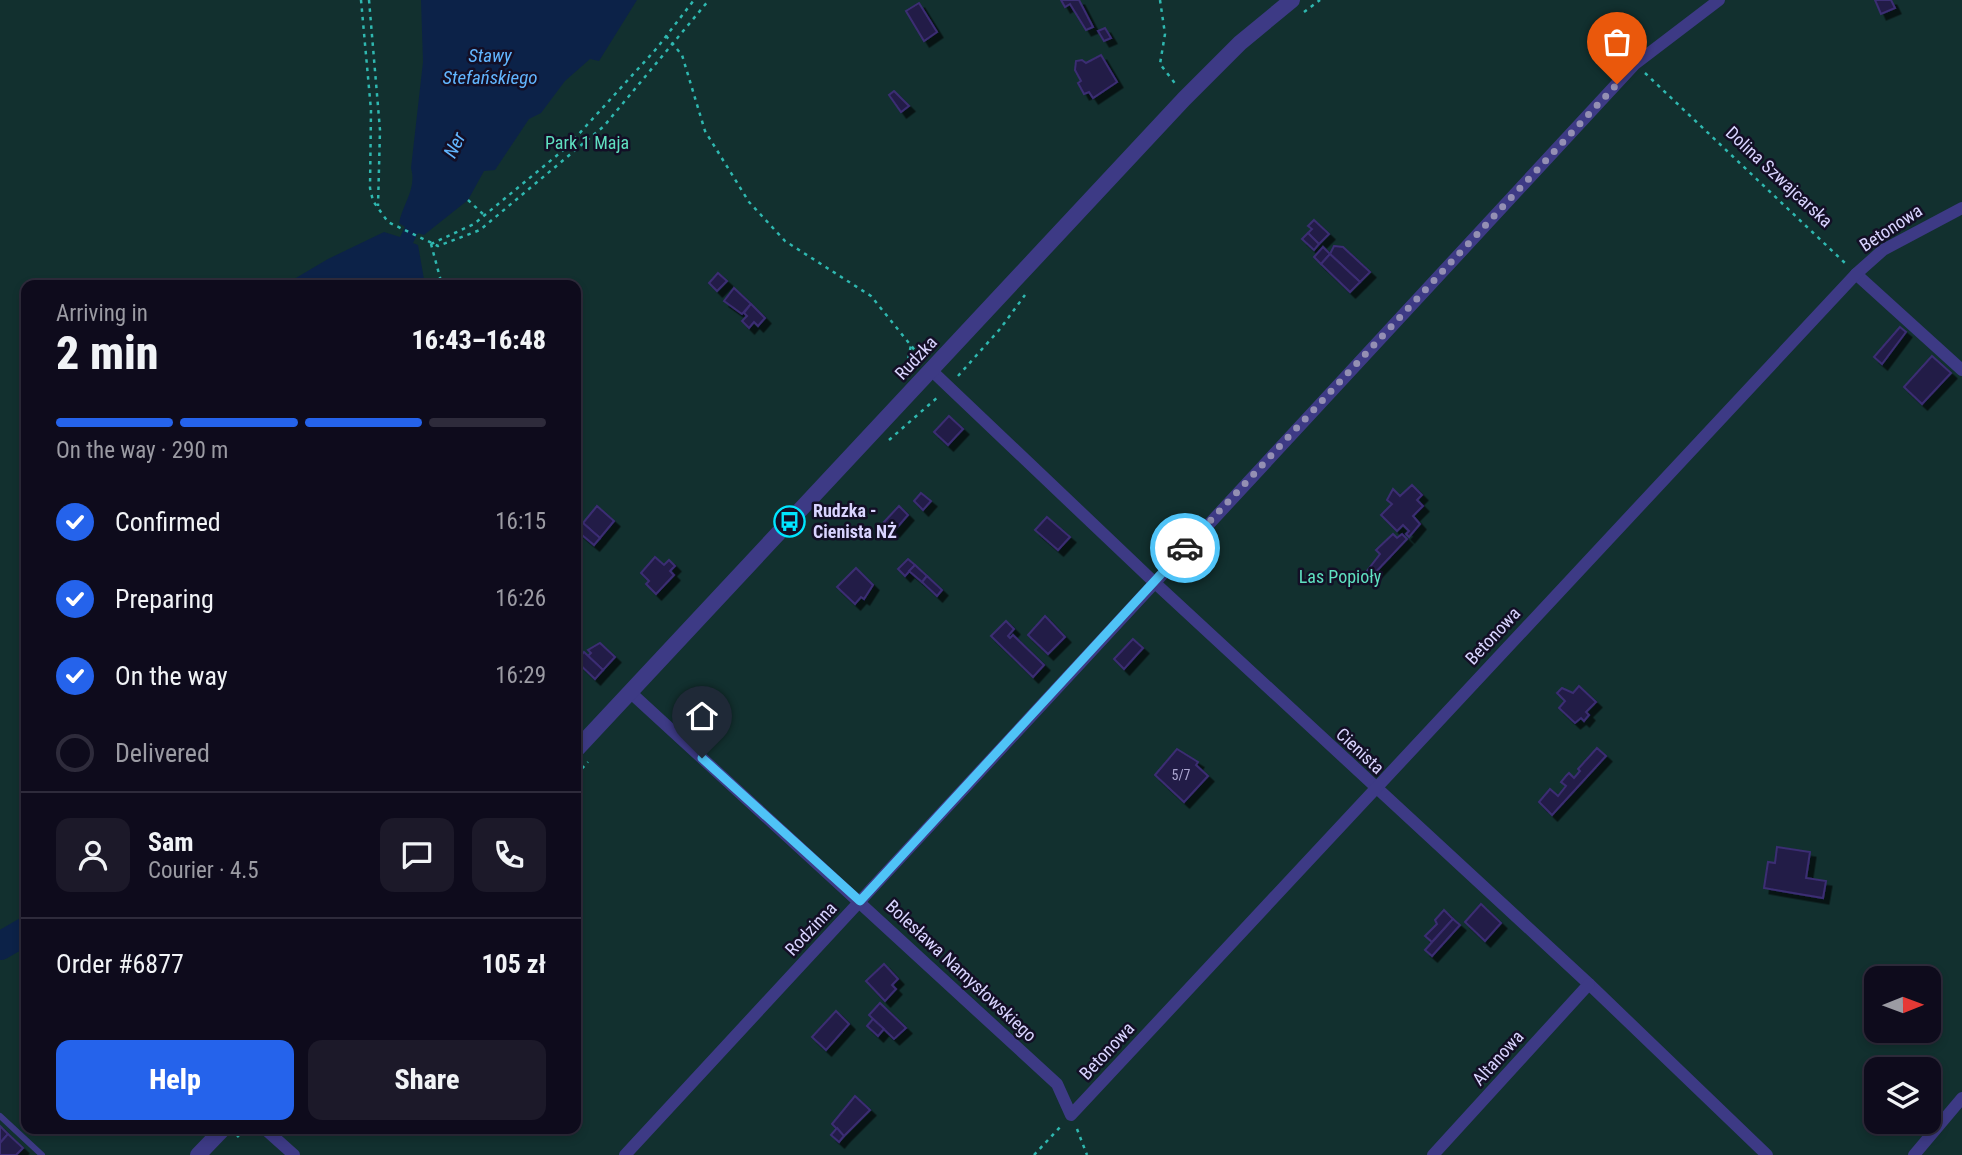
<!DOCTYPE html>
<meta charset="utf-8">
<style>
:root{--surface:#0e0b1c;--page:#1c1929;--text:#f1f3f6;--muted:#9b9ba3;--line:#2e2b3b;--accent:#2563eb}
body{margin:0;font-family:"Roboto Condensed",sans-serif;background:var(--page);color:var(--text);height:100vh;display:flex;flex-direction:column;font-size:26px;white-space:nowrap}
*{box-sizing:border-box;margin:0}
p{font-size:23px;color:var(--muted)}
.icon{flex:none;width:38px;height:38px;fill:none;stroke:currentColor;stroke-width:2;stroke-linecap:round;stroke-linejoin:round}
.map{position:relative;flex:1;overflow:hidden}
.panel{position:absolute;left:21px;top:280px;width:560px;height:854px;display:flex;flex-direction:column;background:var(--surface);border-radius:14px;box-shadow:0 4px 10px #0003,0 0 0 2px var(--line)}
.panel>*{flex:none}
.needle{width:46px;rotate:89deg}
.fabs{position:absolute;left:1864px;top:966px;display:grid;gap:14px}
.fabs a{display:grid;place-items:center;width:77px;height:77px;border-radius:14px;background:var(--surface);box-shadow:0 4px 10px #0003,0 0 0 2px var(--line);font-size:35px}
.pin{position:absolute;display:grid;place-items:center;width:60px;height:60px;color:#fff;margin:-72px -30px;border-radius:50% 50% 50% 0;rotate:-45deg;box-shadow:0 0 7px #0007}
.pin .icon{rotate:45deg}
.courier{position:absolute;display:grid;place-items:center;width:70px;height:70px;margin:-35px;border:5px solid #4fc3f7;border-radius:50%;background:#fff;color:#222;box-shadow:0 2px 9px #0007}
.headline em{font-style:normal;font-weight:800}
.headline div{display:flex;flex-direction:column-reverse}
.headline{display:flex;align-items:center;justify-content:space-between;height:119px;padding:0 35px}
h1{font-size:46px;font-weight:800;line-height:52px}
.bar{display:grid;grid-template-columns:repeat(4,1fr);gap:10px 7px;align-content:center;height:84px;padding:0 35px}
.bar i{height:9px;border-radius:5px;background:var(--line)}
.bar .active{background:var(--accent)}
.bar p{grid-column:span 4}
.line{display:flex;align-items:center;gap:18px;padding:0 35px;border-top:2px solid var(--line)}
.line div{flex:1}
.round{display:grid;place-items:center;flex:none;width:74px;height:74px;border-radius:14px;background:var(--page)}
ol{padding:0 35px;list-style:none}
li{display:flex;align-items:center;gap:21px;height:77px}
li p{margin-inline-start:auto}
li .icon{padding:7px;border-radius:50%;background:var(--accent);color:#fff;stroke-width:4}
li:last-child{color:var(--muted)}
li i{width:38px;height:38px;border:4px solid var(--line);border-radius:50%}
.primary-button{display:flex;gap:14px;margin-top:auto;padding:14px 35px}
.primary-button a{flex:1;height:80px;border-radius:14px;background:var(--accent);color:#fff;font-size:28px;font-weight:800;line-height:80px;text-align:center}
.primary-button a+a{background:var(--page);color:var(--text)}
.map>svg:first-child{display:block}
.green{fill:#12302f;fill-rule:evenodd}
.water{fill:#0c2248}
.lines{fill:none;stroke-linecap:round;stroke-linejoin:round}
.river{stroke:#0c2248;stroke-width:28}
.building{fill:#241b47;stroke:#3b2d73;stroke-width:2;filter:url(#shadow)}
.path{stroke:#2fb8b0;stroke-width:2.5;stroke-dasharray:3.5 5;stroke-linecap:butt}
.service{stroke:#3d3a85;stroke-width:6}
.minor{stroke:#3d3a85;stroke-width:12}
.tertiary{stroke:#3d3a85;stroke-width:16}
.done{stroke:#948fb3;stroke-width:7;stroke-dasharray:0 12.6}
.route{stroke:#4fc3f7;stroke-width:9}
.labels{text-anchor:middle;stroke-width:5;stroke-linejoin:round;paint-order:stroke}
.number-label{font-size:14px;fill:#aca6d1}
.park-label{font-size:18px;fill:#5fe0c0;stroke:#130f26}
.street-label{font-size:18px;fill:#d9d4ff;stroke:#130f26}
.poi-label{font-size:18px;font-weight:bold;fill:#d9d4ff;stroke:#130f26;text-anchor:start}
.water-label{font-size:19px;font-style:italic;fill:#62b6ff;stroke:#130f26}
</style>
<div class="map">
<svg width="1962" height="1155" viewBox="0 0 1962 1155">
<defs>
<filter id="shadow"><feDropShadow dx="5.5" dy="5.5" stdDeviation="0" flood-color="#0009"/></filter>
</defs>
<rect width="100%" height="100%" fill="#130f26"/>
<!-- green -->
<path class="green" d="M0 0H1962V1155H0ZM26 285H576V1129H26ZM1876 978H1928V1031H1876ZM1876 1069H1928V1122H1876Z"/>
<!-- water -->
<path class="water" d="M421 0H637L599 61 590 59 565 81 541 113 529 119 495 170 484 171 468 200 424 235 418 233 413 243 418 245 425 285H284L328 259 384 232 400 237 405 227 399 223C403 203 417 189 411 168L423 62Z"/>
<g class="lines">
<!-- river -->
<path class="river" d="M0 946 26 931"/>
</g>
<!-- building -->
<g class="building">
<path d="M1061 0H1079L1093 27 1086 30 1070 4 1065 7Z"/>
<path d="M1875 0H1891L1895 8 1881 14Z"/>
<path d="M919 3 937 32 924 41 906 11Z"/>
<path d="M1105 28 1111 38 1104 41 1098 31Z"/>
<path d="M1101 55 1117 82 1093 98 1089 92 1084 94 1078 83 1081 81 1075 70 1076 61 1082 60 1086 63Z"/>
<path d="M894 91 909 106 901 112 889 95Z"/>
<path d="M1314 220 1329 234 1319 244 1308 233 1312 229 1308 226Z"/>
<path d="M1308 233 1319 244 1314 250 1302 239Z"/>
<path d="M1334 246 1343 247 1370 272 1360 282 1330 254Z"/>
<path d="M1323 247 1330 254 1321 264 1314 257Z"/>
<path d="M1330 254 1360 282 1350 292 1321 264Z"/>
<path d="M718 273 727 281 717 291 709 283Z"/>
<path d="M734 288 751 304 742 314 724 301Z"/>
<path d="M751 304 765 318 758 326 754 322 749 328 742 321 747 316 744 313Z"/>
<path d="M1900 327 1906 332 1882 364 1874 357Z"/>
<path d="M1932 356 1951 373 1922 404 1904 387Z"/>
<path d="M949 416 963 429 948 445 934 432Z"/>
<path d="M1412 485 1422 495 1417 500 1423 506 1413 516 1420 524 1409 537 1406 534 1409 531 1403 525 1397 531 1381 515 1392 504 1387 500 1393 489 1400 496Z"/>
<path d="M921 493 931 501 923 510 914 501Z"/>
<path d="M597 506 614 521 600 538 583 523Z"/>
<path d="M899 506 908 515 894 531 884 522Z"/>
<path d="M1047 517 1070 537 1058 550 1035 530Z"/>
<path d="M583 523 600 538 594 545 576 530Z"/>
<path d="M1393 534 1397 538 1402 534 1407 539 1372 576 1367 571 1380 554 1376 550Z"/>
<path d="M655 557 664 565 669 560 675 566 670 571 674 575 656 594 646 584 649 581 641 573Z"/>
<path d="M908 559 915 565 905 576 898 569Z"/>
<path d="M915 565 927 576 922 582 909 571Z"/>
<path d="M856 568 873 585 864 599 861 597 855 604 837 587Z"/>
<path d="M927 576 942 590 937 596 922 582Z"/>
<path d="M1045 616 1065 637 1048 654 1028 635Z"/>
<path d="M1006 621 1014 629 1008 636 1010 638 1013 635 1044 665 1033 677 991 636Z"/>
<path d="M1133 639 1143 648 1124 669 1114 659Z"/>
<path d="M600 643 615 657 603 670 588 656 591 653 588 650Z"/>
<path d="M584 652 603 670 595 679 576 661Z"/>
<path d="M1579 686 1596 702 1586 712 1589 715 1584 721 1581 718 1575 723 1559 708 1565 701 1557 693 1562 688 1573 693Z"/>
<path d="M1597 748 1606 756 1552 815 1539 802 1550 789 1558 796 1566 786 1561 782 1566 776 1569 773 1574 778 1580 771 1578 769Z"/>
<path d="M1177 749 1198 762 1196 765 1208 776 1184 802 1155 775Z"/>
<path d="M1777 847 1810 852 1806 878 1826 881 1823 898 1764 888 1768 862 1775 863Z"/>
<path d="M1481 904 1501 923 1485 941 1465 922Z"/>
<path d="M1444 910 1453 919 1432 942 1425 936 1437 924 1435 920Z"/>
<path d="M1453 919 1460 925 1432 956 1425 950Z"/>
<path d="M884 964 898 979 892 985 896 989 885 1001 866 981Z"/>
<path d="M880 1003 906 1028 894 1039 869 1015Z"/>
<path d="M836 1011 849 1024 826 1050 812 1037Z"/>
<path d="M873 1019 884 1029 878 1036 867 1026Z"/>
<path d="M855 1096 870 1110 844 1136 832 1124Z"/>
<path d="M0 1126 8 1134 0 1143Z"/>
<path d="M837 1128 844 1136 839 1142 831 1135Z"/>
<path d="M8 1134 23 1148 16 1155H0V1143Z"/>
</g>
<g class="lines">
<!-- path -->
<g class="path">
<path d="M361 0 371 110 370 188 373 201 388 222 438 246 480 230 604 126 709 0"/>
<path d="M369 0 380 130 378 206"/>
<path d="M1160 0 1165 34 1160 64 1177 86"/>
<path d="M1304 12 1320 0"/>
<path d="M666 36 682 55 705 131 749 202 785 241 871 296 921 358"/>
<path d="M1645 73 1846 264"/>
<path d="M468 200 484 215"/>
<path d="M431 244 474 224 567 147 657 48 694 0"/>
<path d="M431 244 442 285"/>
<path d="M905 375 911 345"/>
<path d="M958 376 1000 329 1025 295"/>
<path d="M889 440 939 396"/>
<path d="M576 775 588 762"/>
<path d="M1077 1129 1087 1155"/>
<path d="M237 1137 245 1129"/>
<path d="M1034 1155 1062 1125"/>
</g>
<!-- service -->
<path class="service" d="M0 1116 42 1155"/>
<!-- minor -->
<g class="minor">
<path d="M1856 274 1962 370"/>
<path d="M931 370 1154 582 1589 984 1767 1155"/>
<path d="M630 692 1057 1084 1071 1115 1856 274 1883 250 1962 208"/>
<path d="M265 1129 294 1155"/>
<path d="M625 1155 1635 64 1719 0"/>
<path d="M1433 1155 1589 984"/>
<path d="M1914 1155 1962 1098"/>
</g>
<!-- tertiary -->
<g class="tertiary">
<path d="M576 750 1184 99 1240 43 1292 0"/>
<path d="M198 1155 223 1129"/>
</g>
</g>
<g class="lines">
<!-- done -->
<path class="done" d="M1185 548 1617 84"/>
<!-- route -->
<path class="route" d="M702 758 860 901 1185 548"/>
</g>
<!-- icons -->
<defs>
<symbol id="bus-ring" viewBox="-11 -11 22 22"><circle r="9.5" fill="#130f26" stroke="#00e5ff" stroke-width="1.5"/><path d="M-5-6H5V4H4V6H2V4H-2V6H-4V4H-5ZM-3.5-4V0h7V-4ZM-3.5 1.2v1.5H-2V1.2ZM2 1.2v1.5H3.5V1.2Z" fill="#00e5ff"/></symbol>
</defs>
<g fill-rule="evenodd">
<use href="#bus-ring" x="772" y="504" width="35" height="35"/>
</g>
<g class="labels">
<!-- number labels -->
<g class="number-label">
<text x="1181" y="780">5/7</text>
</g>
<!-- park labels -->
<g class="park-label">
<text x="587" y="149">Park 1 Maja</text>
<text x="1340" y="583">Las Popioły</text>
</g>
<!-- street labels -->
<g class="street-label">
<text transform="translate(1779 177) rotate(43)" y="6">Dolina Szwajcarska</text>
<text transform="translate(1891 228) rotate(-33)" y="6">Betonowa</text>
<text transform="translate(916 358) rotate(-47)" y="6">Rudzka</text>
<text transform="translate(1493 636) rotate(-47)" y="6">Betonowa</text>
<text transform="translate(1360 751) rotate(43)" y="6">Cienista</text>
<text transform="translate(811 929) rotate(-47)" y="6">Rodzinna</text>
<text transform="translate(961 971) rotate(43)" y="6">Bolesława Namysłowskiego</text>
<text transform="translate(1107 1051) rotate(-47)" y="6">Betonowa</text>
<text transform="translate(1498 1058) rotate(-48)" y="6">Altanowa</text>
</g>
<!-- poi labels -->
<g class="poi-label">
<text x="813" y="517">Rudzka -<tspan x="813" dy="21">Cienista NŻ</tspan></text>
</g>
<!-- water labels -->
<g class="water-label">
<text x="490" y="62">Stawy<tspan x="490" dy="22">Stefańskiego</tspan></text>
<text transform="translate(454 145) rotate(-64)" y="7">Ner</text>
</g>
</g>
</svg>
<div class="fabs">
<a><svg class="needle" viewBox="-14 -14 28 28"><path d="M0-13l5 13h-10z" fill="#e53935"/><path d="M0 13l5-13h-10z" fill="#9b9ba3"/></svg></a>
<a><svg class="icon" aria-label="layers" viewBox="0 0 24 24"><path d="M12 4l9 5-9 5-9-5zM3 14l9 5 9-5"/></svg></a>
</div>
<div class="pin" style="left:1617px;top:84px;background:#ea580c"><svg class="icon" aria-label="bag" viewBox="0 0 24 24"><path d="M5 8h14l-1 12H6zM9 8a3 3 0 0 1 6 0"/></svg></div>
<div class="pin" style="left:702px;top:758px;background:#1f2937"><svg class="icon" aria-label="home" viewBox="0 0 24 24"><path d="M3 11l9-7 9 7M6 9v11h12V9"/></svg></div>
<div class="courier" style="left:1185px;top:548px"><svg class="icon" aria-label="car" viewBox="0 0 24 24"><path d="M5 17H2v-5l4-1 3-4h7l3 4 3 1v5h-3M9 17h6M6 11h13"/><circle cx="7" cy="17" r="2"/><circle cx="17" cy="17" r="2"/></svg></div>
<section class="panel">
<div class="headline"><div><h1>2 min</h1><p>Arriving in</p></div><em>16:43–16:48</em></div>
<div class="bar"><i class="active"></i><i class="active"></i><i class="active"></i><i></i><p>On the way · 290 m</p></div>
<ol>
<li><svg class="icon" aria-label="check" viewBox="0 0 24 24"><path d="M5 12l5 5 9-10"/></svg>Confirmed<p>16:15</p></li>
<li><svg class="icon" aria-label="check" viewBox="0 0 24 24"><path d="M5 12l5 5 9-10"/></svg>Preparing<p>16:26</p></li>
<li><svg class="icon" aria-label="check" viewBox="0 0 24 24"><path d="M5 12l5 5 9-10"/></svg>On the way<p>16:29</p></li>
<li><i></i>Delivered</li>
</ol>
<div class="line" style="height:126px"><a class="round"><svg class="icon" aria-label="person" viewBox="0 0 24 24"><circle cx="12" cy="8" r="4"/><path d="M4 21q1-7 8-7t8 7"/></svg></a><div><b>Sam</b><p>Courier · 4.5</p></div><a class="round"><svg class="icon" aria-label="chat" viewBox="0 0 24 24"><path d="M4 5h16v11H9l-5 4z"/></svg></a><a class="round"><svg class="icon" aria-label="phone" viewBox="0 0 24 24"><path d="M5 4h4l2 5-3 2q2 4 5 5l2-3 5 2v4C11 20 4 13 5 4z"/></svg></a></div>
<div class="line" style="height:91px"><div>Order #6877</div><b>105 zł</b></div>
<div class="primary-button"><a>Help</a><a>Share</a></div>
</section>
</div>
